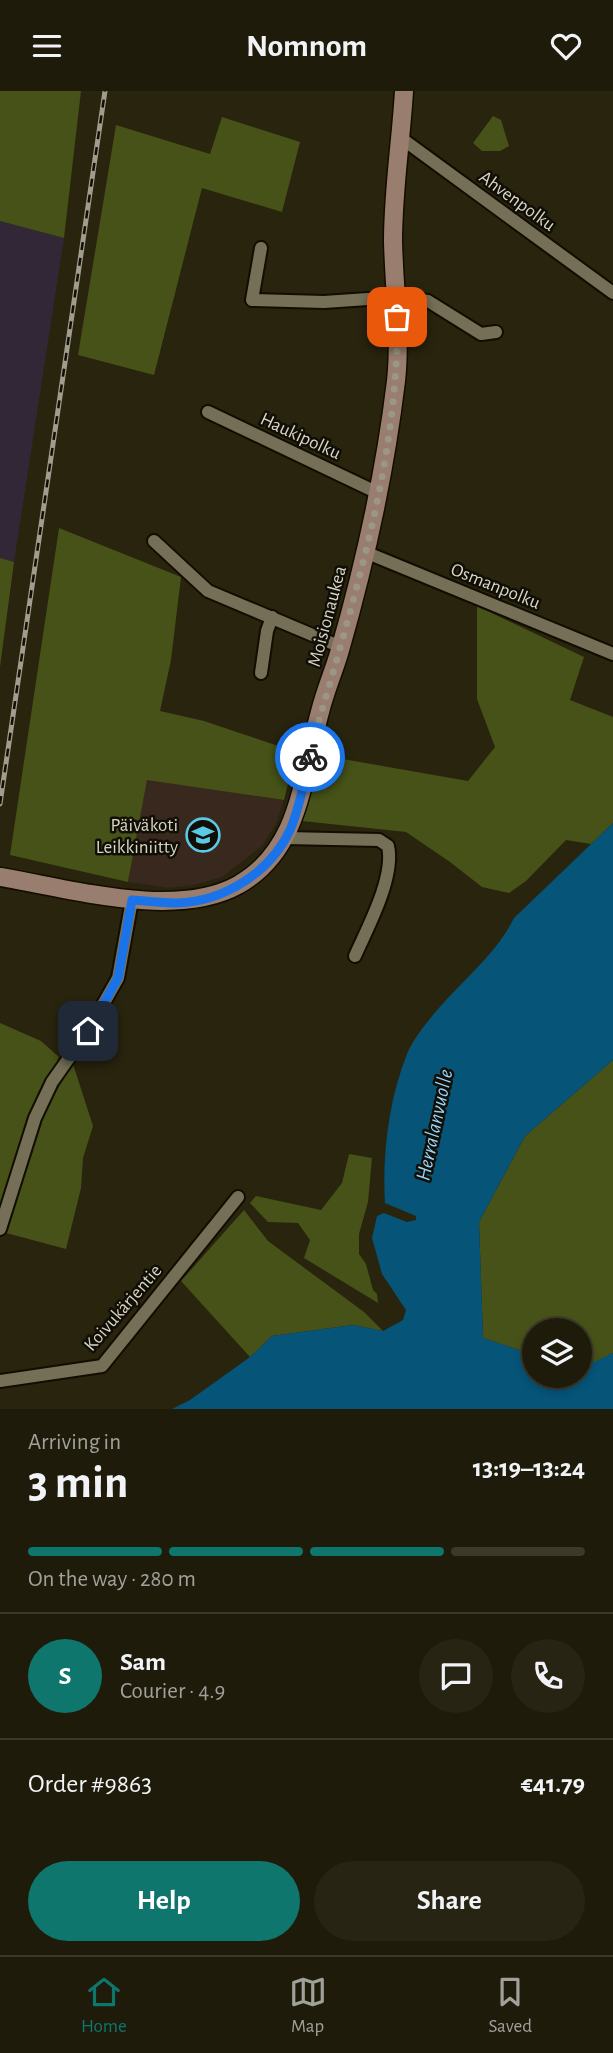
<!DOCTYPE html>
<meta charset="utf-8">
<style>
:root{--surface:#1f1b0a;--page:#272413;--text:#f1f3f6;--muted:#a1a19c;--line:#3c392b;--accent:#0f766e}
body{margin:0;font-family:"Alegreya Sans",sans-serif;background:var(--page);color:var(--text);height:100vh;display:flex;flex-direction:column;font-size:26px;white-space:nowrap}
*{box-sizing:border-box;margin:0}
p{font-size:23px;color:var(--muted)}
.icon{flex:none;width:38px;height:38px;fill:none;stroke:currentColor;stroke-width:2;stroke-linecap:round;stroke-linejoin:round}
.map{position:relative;height:1318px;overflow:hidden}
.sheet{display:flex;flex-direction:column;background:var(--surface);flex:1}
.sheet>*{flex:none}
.tools{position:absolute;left:522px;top:1227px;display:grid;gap:14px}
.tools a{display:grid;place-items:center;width:70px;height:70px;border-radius:50%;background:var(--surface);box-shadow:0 4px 10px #0003,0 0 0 2px var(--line);font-size:35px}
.pin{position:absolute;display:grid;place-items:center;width:60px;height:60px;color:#fff;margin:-30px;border-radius:14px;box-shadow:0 4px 10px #0006}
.courier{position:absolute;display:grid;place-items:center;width:70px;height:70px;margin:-35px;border:5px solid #1a73e8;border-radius:50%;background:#fff;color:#222;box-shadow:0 2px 9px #0007}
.headline em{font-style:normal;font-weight:700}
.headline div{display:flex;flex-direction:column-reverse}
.headline{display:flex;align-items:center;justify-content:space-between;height:119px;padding:0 28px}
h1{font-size:46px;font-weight:700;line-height:52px}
.bar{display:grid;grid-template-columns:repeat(4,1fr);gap:10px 7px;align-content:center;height:84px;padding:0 28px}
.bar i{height:9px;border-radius:5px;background:var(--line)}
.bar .on{background:var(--accent)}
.bar p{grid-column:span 4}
.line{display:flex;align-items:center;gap:18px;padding:0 28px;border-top:2px solid var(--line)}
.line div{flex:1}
.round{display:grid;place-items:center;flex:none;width:74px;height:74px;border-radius:37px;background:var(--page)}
.cta{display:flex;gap:14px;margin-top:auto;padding:14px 28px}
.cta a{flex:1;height:80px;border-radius:42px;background:var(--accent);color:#fff;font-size:28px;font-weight:700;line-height:80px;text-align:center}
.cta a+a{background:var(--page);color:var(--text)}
header{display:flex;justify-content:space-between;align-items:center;height:91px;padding:0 28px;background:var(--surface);font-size:32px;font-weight:700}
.tabs{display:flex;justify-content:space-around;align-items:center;height:98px;border-top:2px solid var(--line);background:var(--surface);font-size:19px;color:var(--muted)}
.tabs a{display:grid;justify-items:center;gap:4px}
.tabs .on{color:var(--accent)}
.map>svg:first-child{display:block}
.industrial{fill:#322736}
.education{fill:#38281d}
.green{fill:#465217}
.water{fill:#065478}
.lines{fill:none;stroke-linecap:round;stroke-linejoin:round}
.street-casing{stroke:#120d00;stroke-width:16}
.secondary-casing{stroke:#120d00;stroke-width:21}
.street{stroke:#746f56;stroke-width:12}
.secondary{stroke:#997e6f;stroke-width:18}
.rail-casing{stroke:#a19d8d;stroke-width:5}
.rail{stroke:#100e05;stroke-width:2.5;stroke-dasharray:8;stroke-linecap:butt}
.done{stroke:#9b9787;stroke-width:7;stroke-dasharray:0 12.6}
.route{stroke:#1a73e8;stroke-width:9}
.labels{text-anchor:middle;stroke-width:5;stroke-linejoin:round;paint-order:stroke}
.street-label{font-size:19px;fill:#d8d5c8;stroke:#100e05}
.poi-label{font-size:19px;fill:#d8d5c8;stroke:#100e05;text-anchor:end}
.water-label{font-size:21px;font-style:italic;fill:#96d4fd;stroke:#100e05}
</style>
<header><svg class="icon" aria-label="menu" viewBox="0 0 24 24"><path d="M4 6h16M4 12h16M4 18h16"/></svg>Nomnom<svg class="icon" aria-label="heart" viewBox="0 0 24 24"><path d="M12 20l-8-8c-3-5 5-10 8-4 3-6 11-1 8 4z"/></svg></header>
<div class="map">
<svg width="613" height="1318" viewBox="0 0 613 1318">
<rect width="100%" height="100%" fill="#29240e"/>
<!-- industrial -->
<path class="industrial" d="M0 130 64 147 14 471 0 467Z"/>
<!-- education -->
<path class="education" d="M147 688 284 709 276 733 262 755 222 786 194 794 169 797 128 791Z"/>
<!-- green -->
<g class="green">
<path d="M0 0H81L64 147 0 130Z"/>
<path d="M493 25 501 29 509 55 500 60H482L473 52Z"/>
<path d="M222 26 300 51 282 121 202 97 154 284 78 264 116 34 210 63Z"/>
<path d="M59 437 181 486 171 569 160 620 204 630 296 661 284 709 147 689 128 791 10 764Z"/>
<path d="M0 467 14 471 0 576Z"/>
<path d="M477 515 584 566 570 609 613 626V732L591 753 566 749 526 790 509 802 482 796 450 771 406 741 302 730 320 664 468 690 495 656 477 608Z"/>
<path d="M0 932 41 950 59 966 23 1043 0 1121Z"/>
<path d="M613 969V1262L580 1279 579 1239H534V1264L483 1247 479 1131 525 1045Z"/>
<path d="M73 973 93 1035 83 1067 81 1097 66 1158 6 1142 47 1015Z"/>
<path d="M349 1063 372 1067 368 1111 359 1143V1163L366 1173 373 1199 377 1203 378 1212 304 1167 310 1149 298 1132 268 1131 250 1112 256 1105 321 1119 342 1092Z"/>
<path d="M244 1119 268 1150 364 1221 383 1240 353 1234 272 1245 250 1266 181 1190Z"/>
</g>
<!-- water -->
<path class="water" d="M613 732V969L525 1045 479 1131 483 1247 534 1264V1284H579V1278L613 1262V1318H172L190 1309 250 1266 272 1245 353 1234 383 1240 403 1229 406 1219 382 1183 372 1147 377 1125 384 1122 407 1131 416 1129V1125L385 1112C382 1063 389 1008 407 963 413 948 428 930 438 918 464 888 496 863 514 827Z"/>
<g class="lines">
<defs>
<g id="street">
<path d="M401 47 613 202"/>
<path d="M261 157 252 209 324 211 397 206 428 210 481 243 496 241"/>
<path d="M208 321 378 402"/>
<path d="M154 450 208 500 341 556"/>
<path d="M365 461 613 563"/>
<path d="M261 582 267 540 272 526"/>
<path d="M286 747 379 749 388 755C395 786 368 836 355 865"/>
<path d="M0 1138 35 1027 52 991 88 940 118 887 132 809"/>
<path d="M0 1290 102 1275 238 1106"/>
</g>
<path id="secondary" d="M0 786C68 797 175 829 238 794 302 758 302 684 320 621 325 600 334 580 340 559 365 472 385 381 396 290 401 244 394 197 393 150 393 100 401 50 404 0"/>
</defs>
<!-- street casing -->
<use href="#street" class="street-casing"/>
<!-- secondary casing -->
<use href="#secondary" class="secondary-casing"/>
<!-- street -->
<use href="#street" class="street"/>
<!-- secondary -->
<use href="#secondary" class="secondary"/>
<defs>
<path id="rail" d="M0 713 105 0"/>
</defs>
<!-- rail casing -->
<use href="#rail" class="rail-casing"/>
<!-- rail -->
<use href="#rail" class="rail"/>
</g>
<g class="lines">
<!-- done -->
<path class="done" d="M310 666C318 629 330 594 340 557 370 451 399 338 397 226"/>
<!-- route -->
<path class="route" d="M88 940 118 887 132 809C147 810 161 812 176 812 223 811 270 782 290 739 300 716 304 690 310 666"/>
</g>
<!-- icons -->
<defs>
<symbol id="school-ring" viewBox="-11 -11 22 22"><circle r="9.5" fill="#100e05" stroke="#5bc8e6" stroke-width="1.5"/><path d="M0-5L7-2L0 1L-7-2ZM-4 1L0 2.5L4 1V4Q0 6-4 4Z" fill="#5bc8e6"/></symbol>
</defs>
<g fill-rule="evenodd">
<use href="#school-ring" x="184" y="725" width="38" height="38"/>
</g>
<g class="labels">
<!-- street labels -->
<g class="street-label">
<text transform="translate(518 109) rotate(36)" y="7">Ahvenpolku</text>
<text transform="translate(301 344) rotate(25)" y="7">Haukipolku</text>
<text transform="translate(496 494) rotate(22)" y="7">Osmanpolku</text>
<text transform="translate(326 525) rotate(-75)" y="7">Moisionaukea</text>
<text transform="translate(122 1216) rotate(-49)" y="7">Koivukärjentie</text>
</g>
<!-- poi labels -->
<g class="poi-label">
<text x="178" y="740">Päiväkoti<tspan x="178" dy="22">Leikkiniitty</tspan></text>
</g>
<!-- water labels -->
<g class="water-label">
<text transform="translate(434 1034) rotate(-78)" y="7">Herralanvuolle</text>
</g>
</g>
</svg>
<div class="tools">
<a><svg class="icon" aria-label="layers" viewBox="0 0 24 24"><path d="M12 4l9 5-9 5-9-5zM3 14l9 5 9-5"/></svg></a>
</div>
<div class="pin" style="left:397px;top:226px;background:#ea580c"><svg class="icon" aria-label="bag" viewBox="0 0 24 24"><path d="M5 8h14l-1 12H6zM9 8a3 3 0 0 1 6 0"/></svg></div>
<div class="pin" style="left:88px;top:940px;background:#1f2937"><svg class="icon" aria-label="home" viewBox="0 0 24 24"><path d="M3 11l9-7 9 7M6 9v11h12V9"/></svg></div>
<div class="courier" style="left:310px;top:666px"><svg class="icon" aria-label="bike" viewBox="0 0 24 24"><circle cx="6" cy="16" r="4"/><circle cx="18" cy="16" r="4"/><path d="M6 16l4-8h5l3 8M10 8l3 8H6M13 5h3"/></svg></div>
</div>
<section class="sheet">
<div class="headline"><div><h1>3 min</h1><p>Arriving in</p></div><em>13:19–13:24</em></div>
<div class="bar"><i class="on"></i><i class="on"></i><i class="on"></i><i></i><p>On the way · 280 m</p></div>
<div class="line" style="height:126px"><b class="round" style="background:var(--accent);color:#fff">S</b><div><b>Sam</b><p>Courier · 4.9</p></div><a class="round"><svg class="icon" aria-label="chat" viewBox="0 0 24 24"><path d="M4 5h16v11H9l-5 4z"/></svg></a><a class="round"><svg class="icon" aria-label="phone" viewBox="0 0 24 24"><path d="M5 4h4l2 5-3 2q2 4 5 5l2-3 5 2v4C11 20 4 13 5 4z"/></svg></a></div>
<div class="line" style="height:91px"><div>Order #9863</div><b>€41.79</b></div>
<div class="cta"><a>Help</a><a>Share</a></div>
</section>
<nav class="tabs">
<a class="on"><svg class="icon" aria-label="home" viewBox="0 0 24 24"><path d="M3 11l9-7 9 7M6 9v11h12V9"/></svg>Home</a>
<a><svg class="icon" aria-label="map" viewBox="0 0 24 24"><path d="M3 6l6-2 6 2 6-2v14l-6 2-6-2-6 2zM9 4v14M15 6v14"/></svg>Map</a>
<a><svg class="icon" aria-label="saved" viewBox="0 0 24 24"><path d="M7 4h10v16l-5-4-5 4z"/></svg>Saved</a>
</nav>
